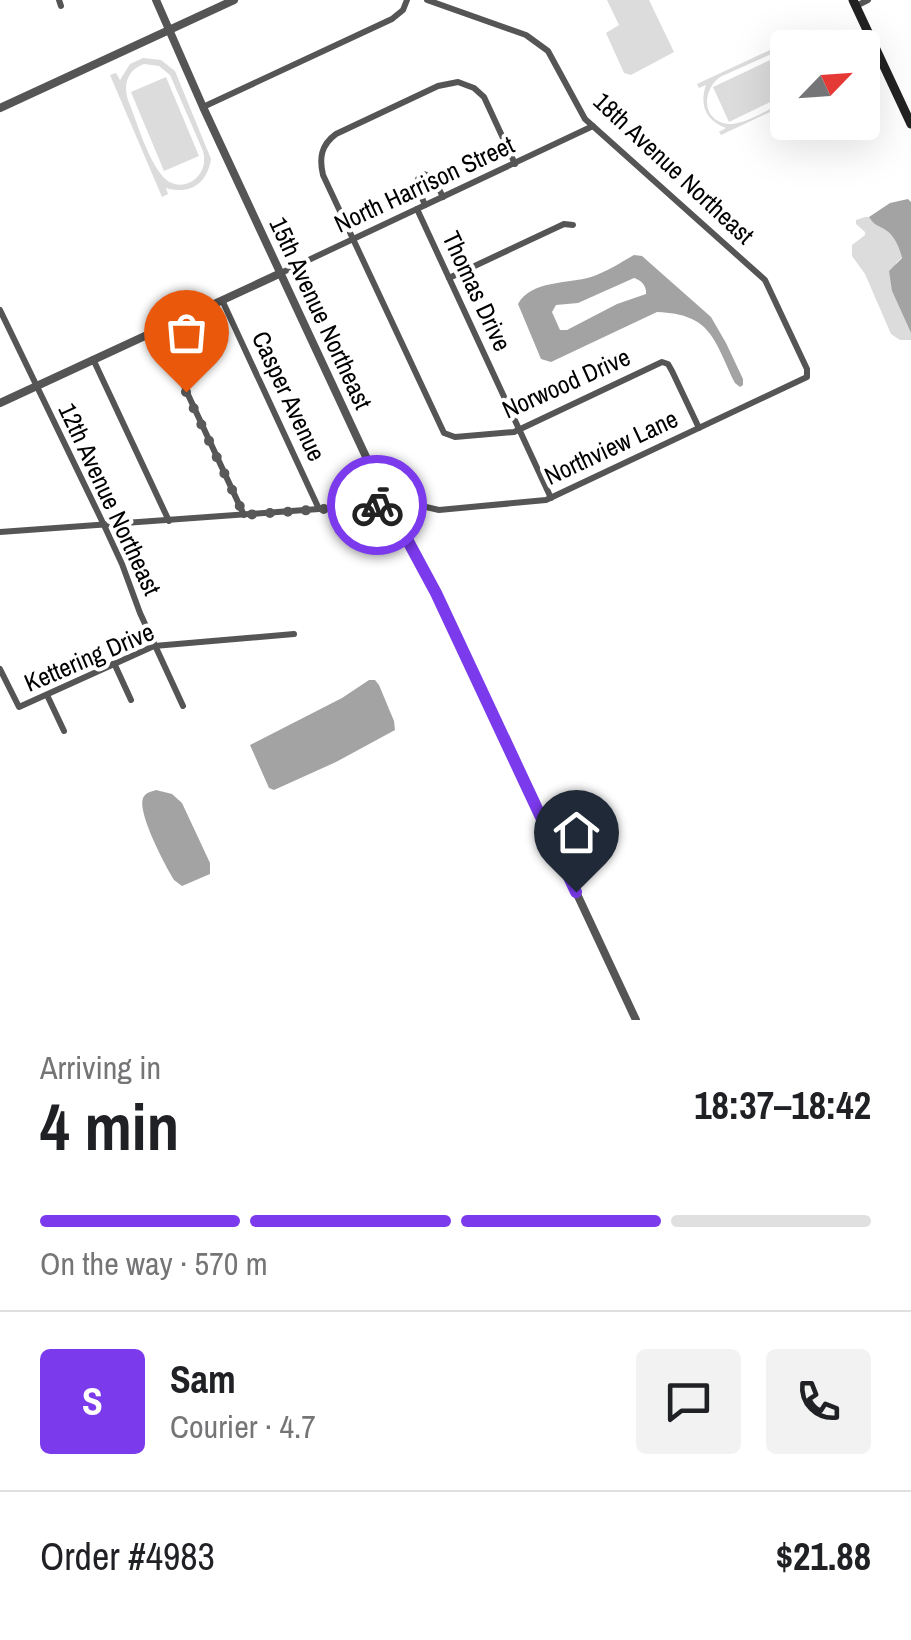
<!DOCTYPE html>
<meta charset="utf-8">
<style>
:root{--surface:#fff;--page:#f2f2f2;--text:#202124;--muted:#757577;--line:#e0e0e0;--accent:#7c3aed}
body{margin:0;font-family:"Archivo Narrow",sans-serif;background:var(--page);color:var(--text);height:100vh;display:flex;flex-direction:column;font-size:38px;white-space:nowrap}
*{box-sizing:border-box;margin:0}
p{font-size:32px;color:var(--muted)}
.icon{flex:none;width:55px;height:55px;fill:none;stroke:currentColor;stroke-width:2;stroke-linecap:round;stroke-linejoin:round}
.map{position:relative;height:1020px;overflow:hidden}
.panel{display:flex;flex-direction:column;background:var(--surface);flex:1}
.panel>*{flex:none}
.needle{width:65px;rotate:65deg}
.tools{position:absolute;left:770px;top:30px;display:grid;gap:20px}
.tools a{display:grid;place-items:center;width:110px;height:110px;border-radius:10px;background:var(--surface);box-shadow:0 10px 40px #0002;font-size:50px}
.pin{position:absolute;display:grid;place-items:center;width:85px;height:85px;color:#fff;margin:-102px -42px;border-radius:50% 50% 50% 0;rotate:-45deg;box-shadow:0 0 10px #0007}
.pin .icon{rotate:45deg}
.courier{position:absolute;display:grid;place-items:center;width:100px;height:100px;margin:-50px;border:8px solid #7c3aed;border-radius:50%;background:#fff;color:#222;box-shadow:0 2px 12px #0007}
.headline em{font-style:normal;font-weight:700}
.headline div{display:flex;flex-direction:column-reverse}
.headline{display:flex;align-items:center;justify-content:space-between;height:170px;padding:0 40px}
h1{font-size:65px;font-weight:700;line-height:75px}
.bar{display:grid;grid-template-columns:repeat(4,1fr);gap:15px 10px;align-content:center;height:120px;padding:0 40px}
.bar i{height:12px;border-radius:8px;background:var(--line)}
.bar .active{background:var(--accent)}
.bar p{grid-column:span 4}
.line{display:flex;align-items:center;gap:25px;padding:0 40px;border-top:2px solid var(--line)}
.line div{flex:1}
.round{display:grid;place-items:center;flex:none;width:105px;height:105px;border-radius:10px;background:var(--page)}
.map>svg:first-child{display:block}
.green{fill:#dcdcdc;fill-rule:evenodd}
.water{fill:#a3a3a3;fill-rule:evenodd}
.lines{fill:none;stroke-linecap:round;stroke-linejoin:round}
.minor{stroke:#555;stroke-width:6}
.tertiary{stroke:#555;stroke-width:8}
.secondary{stroke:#222;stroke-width:9}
.done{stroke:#595959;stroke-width:10;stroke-dasharray:0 18}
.route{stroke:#7c3aed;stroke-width:12}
.labels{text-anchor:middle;stroke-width:8;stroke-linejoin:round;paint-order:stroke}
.street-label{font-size:25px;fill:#000;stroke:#fff}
</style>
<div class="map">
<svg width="911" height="1020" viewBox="0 0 911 1020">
<rect width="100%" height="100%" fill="#fff"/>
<!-- green -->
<g class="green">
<path d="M607 0H649L674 52 631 75 624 73 606 33 619 25Z"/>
<path d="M811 31 813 34 806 39 822 47 806 43H796L720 77C701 91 702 122 729 124 744 125 773 107 787 100V104L721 135 719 132 726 128C706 121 699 105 706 85L699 88 697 84Z"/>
<path d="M787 52V94L729 122 713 87Z"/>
<path d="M143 58 161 60 175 71 211 159C207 184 190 195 166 188L168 194 162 197 110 75 116 73 120 80 130 64ZM144 64 159 66 170 75 203 151C211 179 177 198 160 173 146 154 137 122 128 100 123 83 128 70 144 64Z"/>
<path d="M166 77 199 156 164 171 131 92Z"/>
<path d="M865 217H869C875 227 879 225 887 231 895 237 900 249 902 257L896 263 892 291 911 333V340H900L891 334 865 274 852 256V245L865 235V232L856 224V220Z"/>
</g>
<!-- water -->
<g class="water">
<path d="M908 199 911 202V333L892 291 889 271 902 258C900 249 895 237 887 231 879 225 875 227 869 217L890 203Z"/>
<path d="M634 255 642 256 711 317 726 343 743 379V385L740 387 735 383C714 340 712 314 657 312L551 362 541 359 518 304C531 280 568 284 591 277 606 272 620 263 634 255ZM634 278C641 280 647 286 646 294L617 304 567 330H560L552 312 556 305 578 303Z"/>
<path d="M369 680H375L379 685 394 721 395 730 336 762 274 790 269 788 250 745 342 698Z"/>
<path d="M156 790 172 794 182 803 210 863V874L182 886 174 880C166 867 137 813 143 798 146 792 151 792 156 790Z"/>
</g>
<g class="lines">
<!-- minor -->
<g class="minor">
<path d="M59 0 61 6"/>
<path d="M856 6 868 0"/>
<path d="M203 107 392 19 403 10 407 0"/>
<path d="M515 164 484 97 474 88 458 82 438 86 336 134C321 145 319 158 323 175L444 433 455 437 514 432 662 362 668 364 672 371 699 428"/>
<path d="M425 205 416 184 419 177 424 174 434 179 443 197"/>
<path d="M417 209 551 498"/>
<path d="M281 273 593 126"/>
<path d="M449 278 564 224 573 225"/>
<path d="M222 300 319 509"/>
<path d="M0 310 103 523 122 564 140 613 183 706"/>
<path d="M158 330 244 515"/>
<path d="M93 359 169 521"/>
<path d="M0 532 388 504H413L439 510 546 500 807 377V369L765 280 585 119 548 51 526 35 427 0"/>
<path d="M114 663 131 700"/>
<path d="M0 669 19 707 154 646 294 634"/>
<path d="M47 695 64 731"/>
</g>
<!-- tertiary -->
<g class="tertiary">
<path d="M156 0 203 107 388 504 436 593 636 1020"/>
<path d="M0 108 234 0"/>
<path d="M0 403 281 273"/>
</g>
<!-- secondary -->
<path class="secondary" d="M853 0 911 124"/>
</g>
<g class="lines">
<!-- done -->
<path class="done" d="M186 392 244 515 377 505"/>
<!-- route -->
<path class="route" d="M377 505 388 504 436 593 576 892"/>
</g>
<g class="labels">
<!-- street labels -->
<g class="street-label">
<text transform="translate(674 168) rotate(43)" y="9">18th Avenue Northeast</text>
<text transform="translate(424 184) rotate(-25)" y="9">North Harrison Street</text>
<text transform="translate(477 291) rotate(65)" y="9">Thomas Drive</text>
<text transform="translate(321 313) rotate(65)" y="9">15th Avenue Northeast</text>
<text transform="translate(566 383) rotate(-24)" y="9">Norwood Drive</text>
<text transform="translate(289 396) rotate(65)" y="9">Casper Avenue</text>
<text transform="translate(611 447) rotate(-25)" y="9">Northview Lane</text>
<text transform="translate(110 499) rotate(65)" y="9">12th Avenue Northeast</text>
<text transform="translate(89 657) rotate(-23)" y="9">Kettering Drive</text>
</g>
</g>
</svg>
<div class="tools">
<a><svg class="needle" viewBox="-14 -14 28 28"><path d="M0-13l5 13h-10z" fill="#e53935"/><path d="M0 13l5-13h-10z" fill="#757577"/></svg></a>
</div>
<div class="pin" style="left:186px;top:392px;background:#ea580c"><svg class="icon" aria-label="bag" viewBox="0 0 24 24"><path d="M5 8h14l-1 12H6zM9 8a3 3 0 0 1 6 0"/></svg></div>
<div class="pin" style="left:576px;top:892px;background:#1f2937"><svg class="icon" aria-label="home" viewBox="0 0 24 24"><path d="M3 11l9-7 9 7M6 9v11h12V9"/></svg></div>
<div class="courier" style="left:377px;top:505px"><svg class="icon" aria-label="bike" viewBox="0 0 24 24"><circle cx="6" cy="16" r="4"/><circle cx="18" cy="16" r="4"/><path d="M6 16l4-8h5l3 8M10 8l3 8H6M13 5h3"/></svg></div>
</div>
<section class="panel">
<div class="headline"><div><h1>4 min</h1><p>Arriving in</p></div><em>18:37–18:42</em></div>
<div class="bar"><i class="active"></i><i class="active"></i><i class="active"></i><i></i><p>On the way · 570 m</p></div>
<div class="line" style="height:180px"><b class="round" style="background:var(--accent);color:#fff">S</b><div><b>Sam</b><p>Courier · 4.7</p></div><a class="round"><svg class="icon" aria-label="chat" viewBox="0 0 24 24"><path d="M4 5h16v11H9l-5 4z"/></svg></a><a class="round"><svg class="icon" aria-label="phone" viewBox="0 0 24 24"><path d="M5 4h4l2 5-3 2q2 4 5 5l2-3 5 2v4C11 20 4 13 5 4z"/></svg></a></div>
<div class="line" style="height:130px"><div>Order #4983</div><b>$21.88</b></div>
</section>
